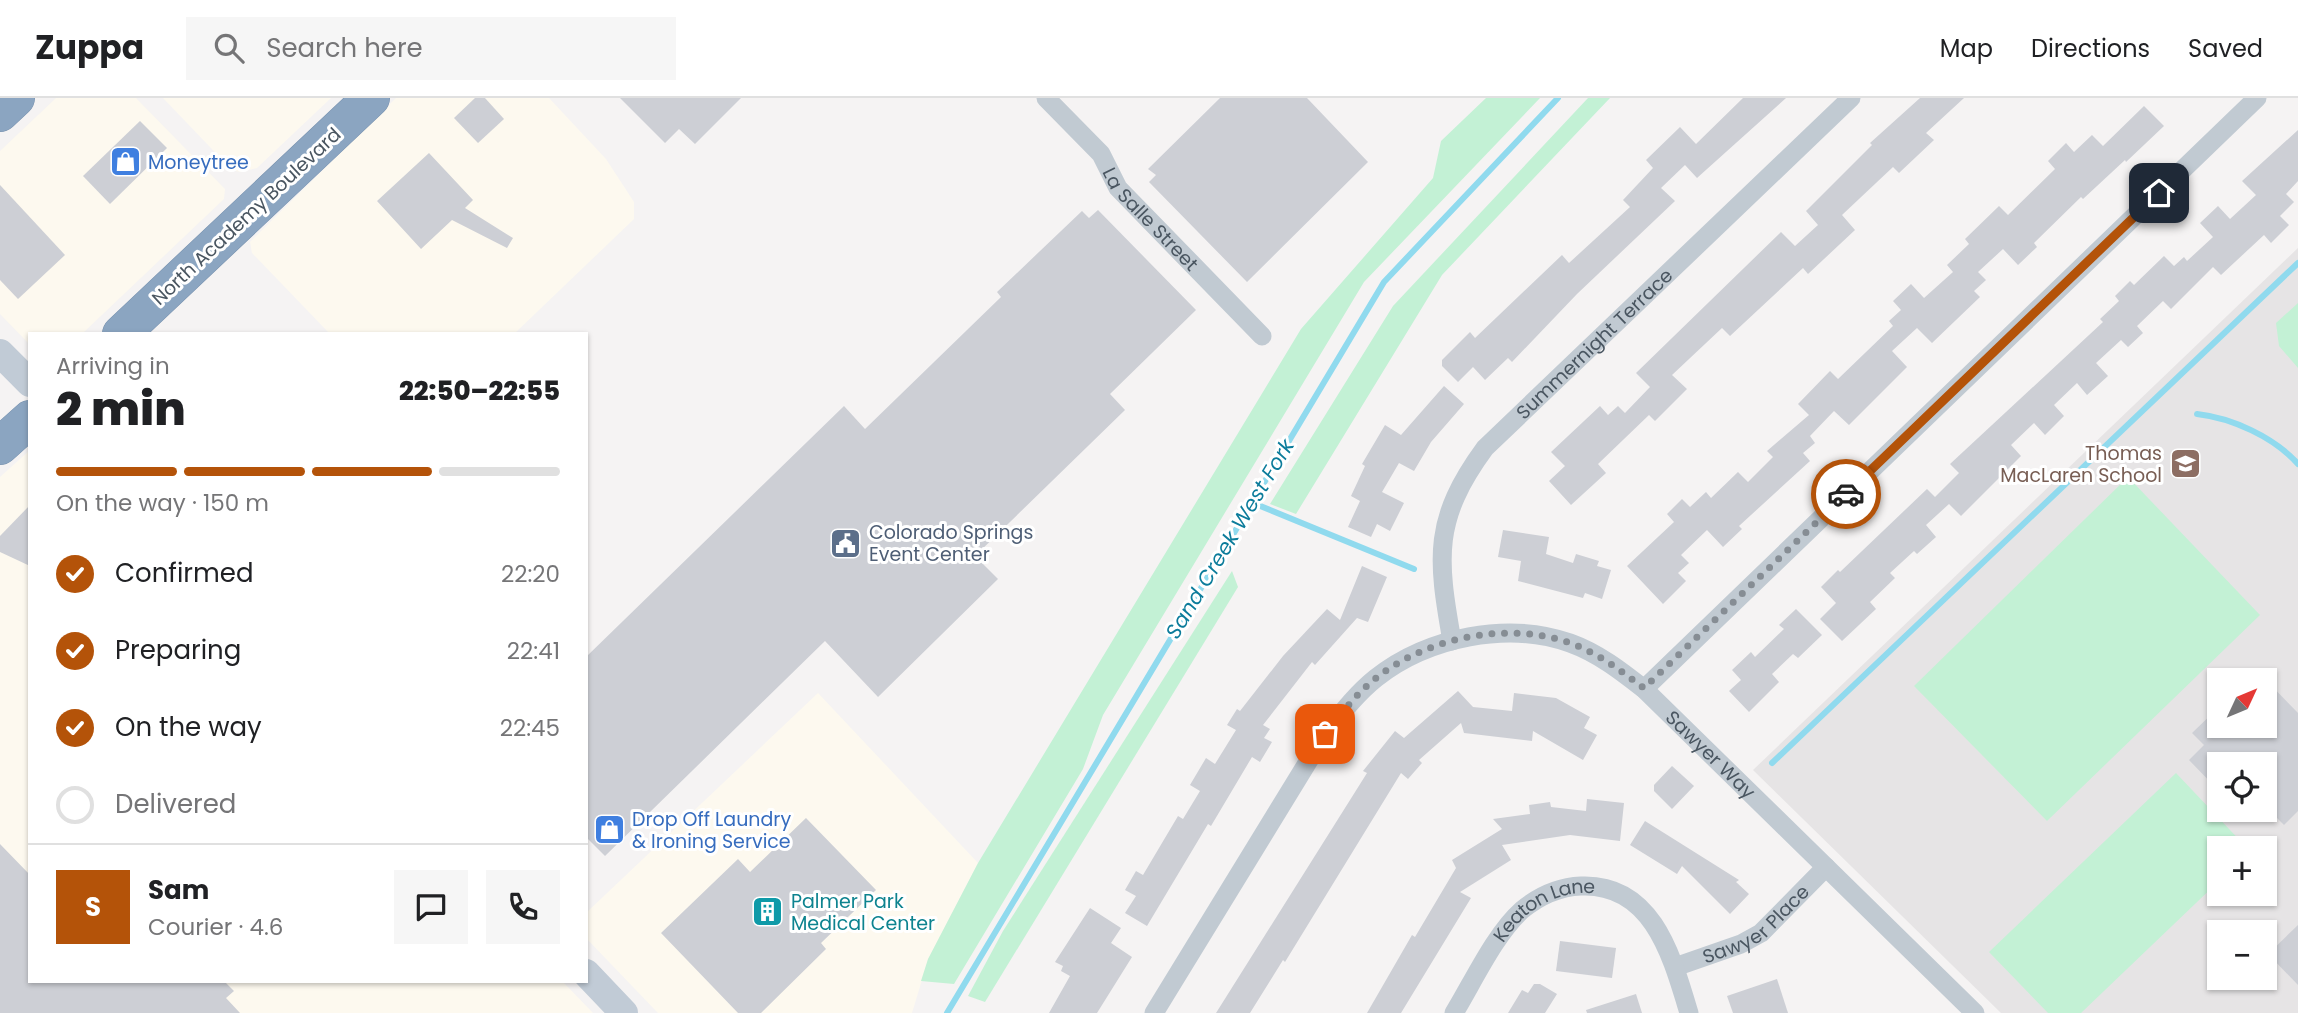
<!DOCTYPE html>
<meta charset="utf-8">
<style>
:root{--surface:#fff;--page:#f6f6f6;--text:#202124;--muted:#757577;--line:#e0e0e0;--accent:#b45309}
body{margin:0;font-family:Poppins,sans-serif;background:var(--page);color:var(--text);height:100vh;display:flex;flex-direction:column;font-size:26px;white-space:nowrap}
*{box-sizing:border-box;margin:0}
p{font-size:23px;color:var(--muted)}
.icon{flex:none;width:38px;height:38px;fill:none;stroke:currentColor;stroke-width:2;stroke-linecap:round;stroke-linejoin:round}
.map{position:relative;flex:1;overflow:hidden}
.panel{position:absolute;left:28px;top:234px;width:560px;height:651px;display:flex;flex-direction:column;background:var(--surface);border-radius:0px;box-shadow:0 2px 5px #0004}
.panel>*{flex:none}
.needle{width:46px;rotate:46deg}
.controls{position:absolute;left:2207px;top:570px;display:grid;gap:14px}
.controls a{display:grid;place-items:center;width:70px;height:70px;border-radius:0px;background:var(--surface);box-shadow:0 2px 5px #0004;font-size:35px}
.pin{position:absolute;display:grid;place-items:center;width:60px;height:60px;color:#fff;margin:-30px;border-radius:14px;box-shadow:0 4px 10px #0006}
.courier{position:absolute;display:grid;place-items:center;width:70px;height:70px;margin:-35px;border:5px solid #b45309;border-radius:50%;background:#fff;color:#222;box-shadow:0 2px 9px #0007}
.overview em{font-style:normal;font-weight:800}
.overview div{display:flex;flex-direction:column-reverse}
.overview{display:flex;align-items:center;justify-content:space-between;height:119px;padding:0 28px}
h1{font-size:46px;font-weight:800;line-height:52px}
.bar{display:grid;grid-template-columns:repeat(4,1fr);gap:10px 7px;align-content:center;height:84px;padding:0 28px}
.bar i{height:9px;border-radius:5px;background:var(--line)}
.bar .current{background:var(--accent)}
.bar p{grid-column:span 4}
.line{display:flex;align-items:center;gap:18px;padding:0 28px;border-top:2px solid var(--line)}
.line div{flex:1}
.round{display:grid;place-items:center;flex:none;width:74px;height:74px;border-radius:0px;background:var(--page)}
ol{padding:0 28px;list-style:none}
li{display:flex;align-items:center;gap:21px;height:77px}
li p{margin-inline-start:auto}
li .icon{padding:7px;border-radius:50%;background:var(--accent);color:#fff;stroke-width:4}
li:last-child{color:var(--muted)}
li i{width:38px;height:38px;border:4px solid var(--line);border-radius:50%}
header{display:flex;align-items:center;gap:42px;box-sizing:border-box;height:98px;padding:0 35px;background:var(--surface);border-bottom:2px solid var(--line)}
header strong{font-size:33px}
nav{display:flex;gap:38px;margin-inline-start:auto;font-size:24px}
.search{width:490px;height:63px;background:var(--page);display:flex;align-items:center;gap:18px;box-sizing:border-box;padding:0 24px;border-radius:0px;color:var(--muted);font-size:26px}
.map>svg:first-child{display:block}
.commercial{fill:#fdf9ef}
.education{fill:#e6e4e5;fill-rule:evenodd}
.green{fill:#c3f1d5}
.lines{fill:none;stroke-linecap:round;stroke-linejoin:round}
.stream{stroke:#90daee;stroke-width:6}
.building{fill:#cdcfd5}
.highway-casing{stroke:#7690ad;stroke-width:38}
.street{stroke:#c1cad2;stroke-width:19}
.secondary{stroke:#c1cbd6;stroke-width:28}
.highway{stroke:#8ba5c1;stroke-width:37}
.done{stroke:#868d94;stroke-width:7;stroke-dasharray:0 12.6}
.route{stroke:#b45309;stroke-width:9}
.labels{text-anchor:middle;stroke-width:6;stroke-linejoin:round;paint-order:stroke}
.shop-label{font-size:19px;fill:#366cbe;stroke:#fff;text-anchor:start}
.street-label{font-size:19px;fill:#4a5661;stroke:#fff}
.education-label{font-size:19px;fill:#785e54;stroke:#fff;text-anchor:end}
.service-label{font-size:19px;fill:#4e5e75;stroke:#fff;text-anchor:start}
.culture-label{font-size:19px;fill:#0d838f;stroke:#fff;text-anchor:start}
.water-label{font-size:21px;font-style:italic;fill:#0c7c9b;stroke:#fff}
</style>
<header>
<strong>Zuppa</strong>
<div class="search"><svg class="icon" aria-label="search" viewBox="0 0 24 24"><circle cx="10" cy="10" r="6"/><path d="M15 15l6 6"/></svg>Search here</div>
<nav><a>Map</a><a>Directions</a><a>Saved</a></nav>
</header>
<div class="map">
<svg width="2298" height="915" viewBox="0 0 2298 915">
<rect width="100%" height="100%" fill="#f5f3f3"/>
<!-- commercial -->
<g class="commercial">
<path d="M56 0H136L225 91 224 101 82 236H30V247L0 216V53Z"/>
<path d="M163 0H331L257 70 240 74 232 72Z"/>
<path d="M396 0H549L606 61 634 104V121L514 236H330L252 155 250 144Z"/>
<path d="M30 352V884H563L593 915H0V379Z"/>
<path d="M818 595 978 765 928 862 912 915H658L586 840V815Z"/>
</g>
<!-- education -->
<path class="education" d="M2298 150V915H2001L1753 672ZM2219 583H2264V628H2219ZM2219 667H2264V712H2219ZM2219 751H2264V796H2219ZM2219 835H2264V880H2219Z"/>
<!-- green -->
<g class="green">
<path d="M1486 0H1540L1364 184 1103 617 1083 671 954 886 921 883 928 861 978 765 1301 231 1433 80 1441 43Z"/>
<path d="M1588 0H1610L1442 177 1296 416 1270 406 1393 208Z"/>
<path d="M2298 205V270L2279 248 2276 225Z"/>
<path d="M2128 379 2260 517 2047 723 1914 588Z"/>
<path d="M1232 473 1238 489 985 904 968 898 1003 833Z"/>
<path d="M2176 675 2248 751H2219V783L2081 915H2048L1989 854Z"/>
</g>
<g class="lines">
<!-- stream -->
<g class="stream">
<path d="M2197 316C2232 320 2274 339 2298 366"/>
<path d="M1253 405 1414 471"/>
<path d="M1772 665 2298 165"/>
<path d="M947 915 1384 184 1558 0"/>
</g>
</g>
<!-- building -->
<g class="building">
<path d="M475 0H485L504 21 478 45 454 20Z"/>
<path d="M620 0H741L695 46 679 31 665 45Z"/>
<path d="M1220 0H1307L1368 64 1247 184 1149 84 1156 77 1148 71Z"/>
<path d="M1743 0H1786L1697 80 1685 67 1661 90 1675 103 1577 196 1512 264 1508 260 1485 282 1473 269 1458 284 1442 268V262L1470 234 1475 240 1562 157 1569 165 1630 109 1623 102 1653 70 1646 62 1680 29 1696 46Z"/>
<path d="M1920 0H1964L1926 35 1934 42 1899 75 1893 69 1842 117 1855 132 1808 176 1803 170 1730 238 1722 230 1672 277 1687 291 1655 323 1649 317 1598 366 1606 375 1571 407 1549 383 1565 368 1551 354 1600 308 1608 317 1618 308 1625 315 1650 289 1636 275 1781 134 1795 148 1818 127 1806 113 1872 47 1870 45Z"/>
<path d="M2144 8 2164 28 2126 64 2125 62 2083 101 2081 99 2034 145 2037 149 2018 167 2003 151 1978 174 1986 182 1974 193 1980 199 1932 245 1917 230 1892 253 1907 269 1849 327 1834 313 1810 338 1815 345 1803 355 1810 363 1739 428 1742 431 1723 449 1707 432 1681 457 1689 465 1678 475 1686 483 1663 506 1627 468 1674 424 1667 416 1682 401 1690 409 1706 394 1711 400 1738 374 1748 384 1773 359 1767 353 1809 317 1798 306 1830 273 1838 281 1893 228 1889 223 1901 212 1893 203 1911 186 1924 200 1953 174 1947 167 1969 146 1965 141 1999 108 2008 117 2055 71 2048 63 2066 45 2074 54 2092 37 2103 48Z"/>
<path d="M140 23 167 50 110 106 83 78Z"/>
<path d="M2298 32V83L2286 96 2294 104 2280 118 2289 127 2271 145 2264 137 2221 177 2213 169 2171 211 2163 203 2137 228 2143 235 2128 249 2121 242 2096 265 2108 278 2087 297 2077 285 2054 307 2064 318 2045 337 2034 325 2011 347 2021 358 1961 418 1949 406 1926 427 1936 439 1917 456 1914 453 1890 475 1895 480 1870 504 1876 511 1842 543 1820 521 1836 505 1821 489 1838 472 1840 474 1927 391 1935 399 1959 375 1950 366 2103 224 2100 221 2119 203 2115 198 2130 183 2134 187 2164 158 2174 168 2184 159 2187 163 2213 139 2200 125 2218 108 2230 121 2256 97 2242 83Z"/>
<path d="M429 55 473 102 465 110 513 140 507 150 452 122 421 151 377 103Z"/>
<path d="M0 87 65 157 18 201 0 182Z"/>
<path d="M1098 112 1196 212 1110 296 1125 312 975 458 998 481 878 599 825 543 605 758 586 739V559L844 308 865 331 1001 199 997 194 1082 113 1089 120Z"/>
<path d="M1444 288 1464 306 1431 344 1414 373 1399 365 1382 394 1404 405 1390 433 1377 426 1371 439 1348 429 1360 403 1351 398 1365 368 1362 366 1385 327 1401 337Z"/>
<path d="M30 407V468L0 454V438Z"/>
<path d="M1503 432 1549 439 1546 456 1573 465 1576 456 1599 463 1597 468 1611 472 1602 501 1585 495 1583 500 1518 483 1521 463 1498 459Z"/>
<path d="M1362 468 1387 479 1368 524 1357 520 1315 567 1312 564 1263 627 1270 631 1264 640 1272 644 1260 664 1252 659 1211 728 1208 726 1147 828 1125 815 1136 798 1125 792 1136 773 1143 777 1178 718 1183 721 1200 693 1190 687 1206 660 1215 666 1236 632 1227 627 1237 611 1240 613 1283 558 1327 511 1340 522Z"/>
<path d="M1796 511 1822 537 1798 560 1793 556 1772 576 1779 584 1749 614 1729 593 1741 582 1732 572 1751 554 1755 559 1784 531 1779 527Z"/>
<path d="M2264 580 2298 615V713L2284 727 2264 707V667H2219V693L2189 662 2204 647 2192 635 2219 609V628H2264Z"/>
<path d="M1458 593 1473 609 1512 613 1514 595 1556 600 1590 619 1584 630 1597 637 1583 662 1533 633 1532 643 1464 635 1461 625 1419 662 1422 665 1408 681 1401 675 1285 864 1283 862 1250 915H1216L1367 675 1363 673 1395 633 1404 640Z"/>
<path d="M1672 668 1694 688 1672 711 1654 693V687Z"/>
<path d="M1587 701 1624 705 1620 743 1570 737 1502 747 1511 762 1460 794 1471 800 1401 915H1367L1412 837 1415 839 1456 770 1452 762 1502 731 1493 721 1530 716 1529 707 1550 704 1551 709 1586 713Z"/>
<path d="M806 720 876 792 821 845 826 851 761 915H738L661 835 738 761 750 774Z"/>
<path d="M1645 723 1739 782 1736 784 1749 796 1730 816 1682 768 1677 776 1630 747Z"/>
<path d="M0 746 30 777V884H225L234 893 226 900 240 915H0Z"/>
<path d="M1090 810 1121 830 1111 845 1132 859 1097 915H1049L1070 878 1061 873 1063 868 1055 864Z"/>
<path d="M2298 827V887L2268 856Z"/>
<path d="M1560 843 1616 850 1612 880 1556 873Z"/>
<path d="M1777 881 1788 915H1733L1727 898Z"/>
<path d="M1534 886H1540L1557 896 1545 915H1508L1522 892 1528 895Z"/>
<path d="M1636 896 1642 915H1587L1586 912Z"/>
</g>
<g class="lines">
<defs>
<g id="highway">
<path d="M0 15 16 0"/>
<path d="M121 236 371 0"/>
<path d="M0 348 30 321"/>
</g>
</defs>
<!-- highway casing -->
<use href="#highway" class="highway-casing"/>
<!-- street -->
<g class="street">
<path id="s1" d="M1046 0 1101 56 1118 90 1262 238"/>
<path id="s2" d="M1452 543C1437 459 1433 421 1485 350L1851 0"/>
<path d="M1644 591 2257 0"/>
<path id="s3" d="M1675 869 1741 846 1761 835 1826 769"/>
<path id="s4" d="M1154 915 1325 636C1341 616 1356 596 1376 580 1428 539 1508 523 1570 545 1598 555 1621 573 1644 591L1975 915"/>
<path id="s5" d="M1454 915C1473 884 1495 836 1522 812 1539 798 1559 789 1581 788 1653 785 1672 859 1689 915"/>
</g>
<!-- secondary -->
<g class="secondary">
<path d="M0 255 30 285"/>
<path d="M586 875 624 915"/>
</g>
<!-- highway -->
<use href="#highway" class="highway"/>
</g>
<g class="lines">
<!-- done -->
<path class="done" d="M1325 636C1341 616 1356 596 1376 580 1428 539 1508 523 1570 545 1598 555 1621 573 1644 590L1846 396"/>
<!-- route -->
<path class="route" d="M1846 396 2159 95"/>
</g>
<!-- icons -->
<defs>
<symbol id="shop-square" viewBox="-11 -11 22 22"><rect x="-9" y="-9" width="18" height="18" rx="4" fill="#3f7fe0" stroke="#fff"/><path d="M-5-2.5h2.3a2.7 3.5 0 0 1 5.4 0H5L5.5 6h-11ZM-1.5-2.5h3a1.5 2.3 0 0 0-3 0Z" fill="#fff"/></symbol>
<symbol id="school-square" viewBox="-11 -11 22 22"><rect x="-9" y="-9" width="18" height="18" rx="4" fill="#8d6e63" stroke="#fff"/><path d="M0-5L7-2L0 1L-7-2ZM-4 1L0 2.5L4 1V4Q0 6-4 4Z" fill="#fff"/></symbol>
<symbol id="civic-square" viewBox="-11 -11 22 22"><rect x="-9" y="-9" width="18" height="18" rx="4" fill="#5c6f8a" stroke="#fff"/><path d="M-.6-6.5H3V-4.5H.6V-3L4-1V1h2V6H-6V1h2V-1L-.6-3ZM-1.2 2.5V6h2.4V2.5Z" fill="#fff"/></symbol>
<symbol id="building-square" viewBox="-11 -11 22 22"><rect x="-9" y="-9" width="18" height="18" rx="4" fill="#0f9aa8" stroke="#fff"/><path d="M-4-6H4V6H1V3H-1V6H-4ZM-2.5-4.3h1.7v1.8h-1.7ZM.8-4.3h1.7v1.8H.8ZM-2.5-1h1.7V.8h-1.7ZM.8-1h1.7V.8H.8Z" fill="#fff"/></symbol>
</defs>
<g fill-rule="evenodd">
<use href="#shop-square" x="108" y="46" width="35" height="35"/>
<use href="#school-square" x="2168" y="348" width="35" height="35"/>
<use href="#civic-square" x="828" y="428" width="35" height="35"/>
<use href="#shop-square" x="592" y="714" width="35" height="35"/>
<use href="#building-square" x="750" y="796" width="35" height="35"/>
</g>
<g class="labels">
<!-- shop labels -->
<g class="shop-label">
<text x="148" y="71">Moneytree</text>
<text x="632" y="728">Drop Off Laundry<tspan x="632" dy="22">&amp; Ironing Service</tspan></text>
</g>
<!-- street labels -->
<g class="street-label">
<text transform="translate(246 118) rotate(-43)" y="7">North Academy Boulevard</text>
<text dy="7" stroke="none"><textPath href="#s1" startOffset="161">La Salle Street</textPath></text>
<text dy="7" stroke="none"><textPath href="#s2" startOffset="355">Summernight Terrace</textPath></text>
<text dy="7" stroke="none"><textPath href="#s4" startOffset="789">Sawyer Way</textPath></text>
<text dy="7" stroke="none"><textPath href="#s5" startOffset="144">Keaton Lane</textPath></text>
<text dy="7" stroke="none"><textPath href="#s3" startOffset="93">Sawyer Place</textPath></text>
</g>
<!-- education labels -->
<g class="education-label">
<text x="2162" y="362">Thomas<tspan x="2162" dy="22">MacLaren School</tspan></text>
</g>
<!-- service labels -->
<g class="service-label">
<text x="869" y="441">Colorado Springs<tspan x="869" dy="22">Event Center</tspan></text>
</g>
<!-- culture labels -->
<g class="culture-label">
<text x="791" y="810">Palmer Park<tspan x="791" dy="22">Medical Center</tspan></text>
</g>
<!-- water labels -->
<g class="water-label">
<text transform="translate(1230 441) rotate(-59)" y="7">Sand Creek West Fork</text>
</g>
</g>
</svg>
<div class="controls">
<a><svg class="needle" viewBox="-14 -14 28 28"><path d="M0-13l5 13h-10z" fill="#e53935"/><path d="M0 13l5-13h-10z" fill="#757577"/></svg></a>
<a><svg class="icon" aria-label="locate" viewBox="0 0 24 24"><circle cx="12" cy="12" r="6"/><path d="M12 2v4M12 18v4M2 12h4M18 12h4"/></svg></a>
<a>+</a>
<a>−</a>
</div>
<div class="pin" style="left:1325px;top:636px;background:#ea580c"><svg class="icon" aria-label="bag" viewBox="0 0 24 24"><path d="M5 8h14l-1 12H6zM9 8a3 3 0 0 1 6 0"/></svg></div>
<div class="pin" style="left:2159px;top:95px;background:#1f2937"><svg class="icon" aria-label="home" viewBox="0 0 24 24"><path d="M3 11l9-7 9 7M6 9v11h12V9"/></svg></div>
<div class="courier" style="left:1846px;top:396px"><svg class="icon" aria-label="car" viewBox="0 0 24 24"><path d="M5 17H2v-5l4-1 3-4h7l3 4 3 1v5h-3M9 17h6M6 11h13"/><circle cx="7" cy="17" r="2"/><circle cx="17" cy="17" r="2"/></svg></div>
<section class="panel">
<div class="overview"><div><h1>2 min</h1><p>Arriving in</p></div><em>22:50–22:55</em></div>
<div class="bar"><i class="current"></i><i class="current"></i><i class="current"></i><i></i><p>On the way · 150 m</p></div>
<ol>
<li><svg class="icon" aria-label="check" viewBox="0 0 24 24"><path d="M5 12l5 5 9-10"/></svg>Confirmed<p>22:20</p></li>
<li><svg class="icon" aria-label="check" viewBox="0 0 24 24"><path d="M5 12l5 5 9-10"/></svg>Preparing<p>22:41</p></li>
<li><svg class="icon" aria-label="check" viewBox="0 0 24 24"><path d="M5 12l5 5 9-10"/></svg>On the way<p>22:45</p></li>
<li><i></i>Delivered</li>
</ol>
<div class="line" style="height:126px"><b class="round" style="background:var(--accent);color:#fff">S</b><div><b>Sam</b><p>Courier · 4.6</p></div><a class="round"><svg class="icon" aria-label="chat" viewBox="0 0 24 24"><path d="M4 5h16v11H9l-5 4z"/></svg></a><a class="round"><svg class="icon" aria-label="phone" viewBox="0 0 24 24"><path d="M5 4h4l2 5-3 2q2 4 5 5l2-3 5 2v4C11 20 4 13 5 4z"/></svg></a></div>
</section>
</div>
